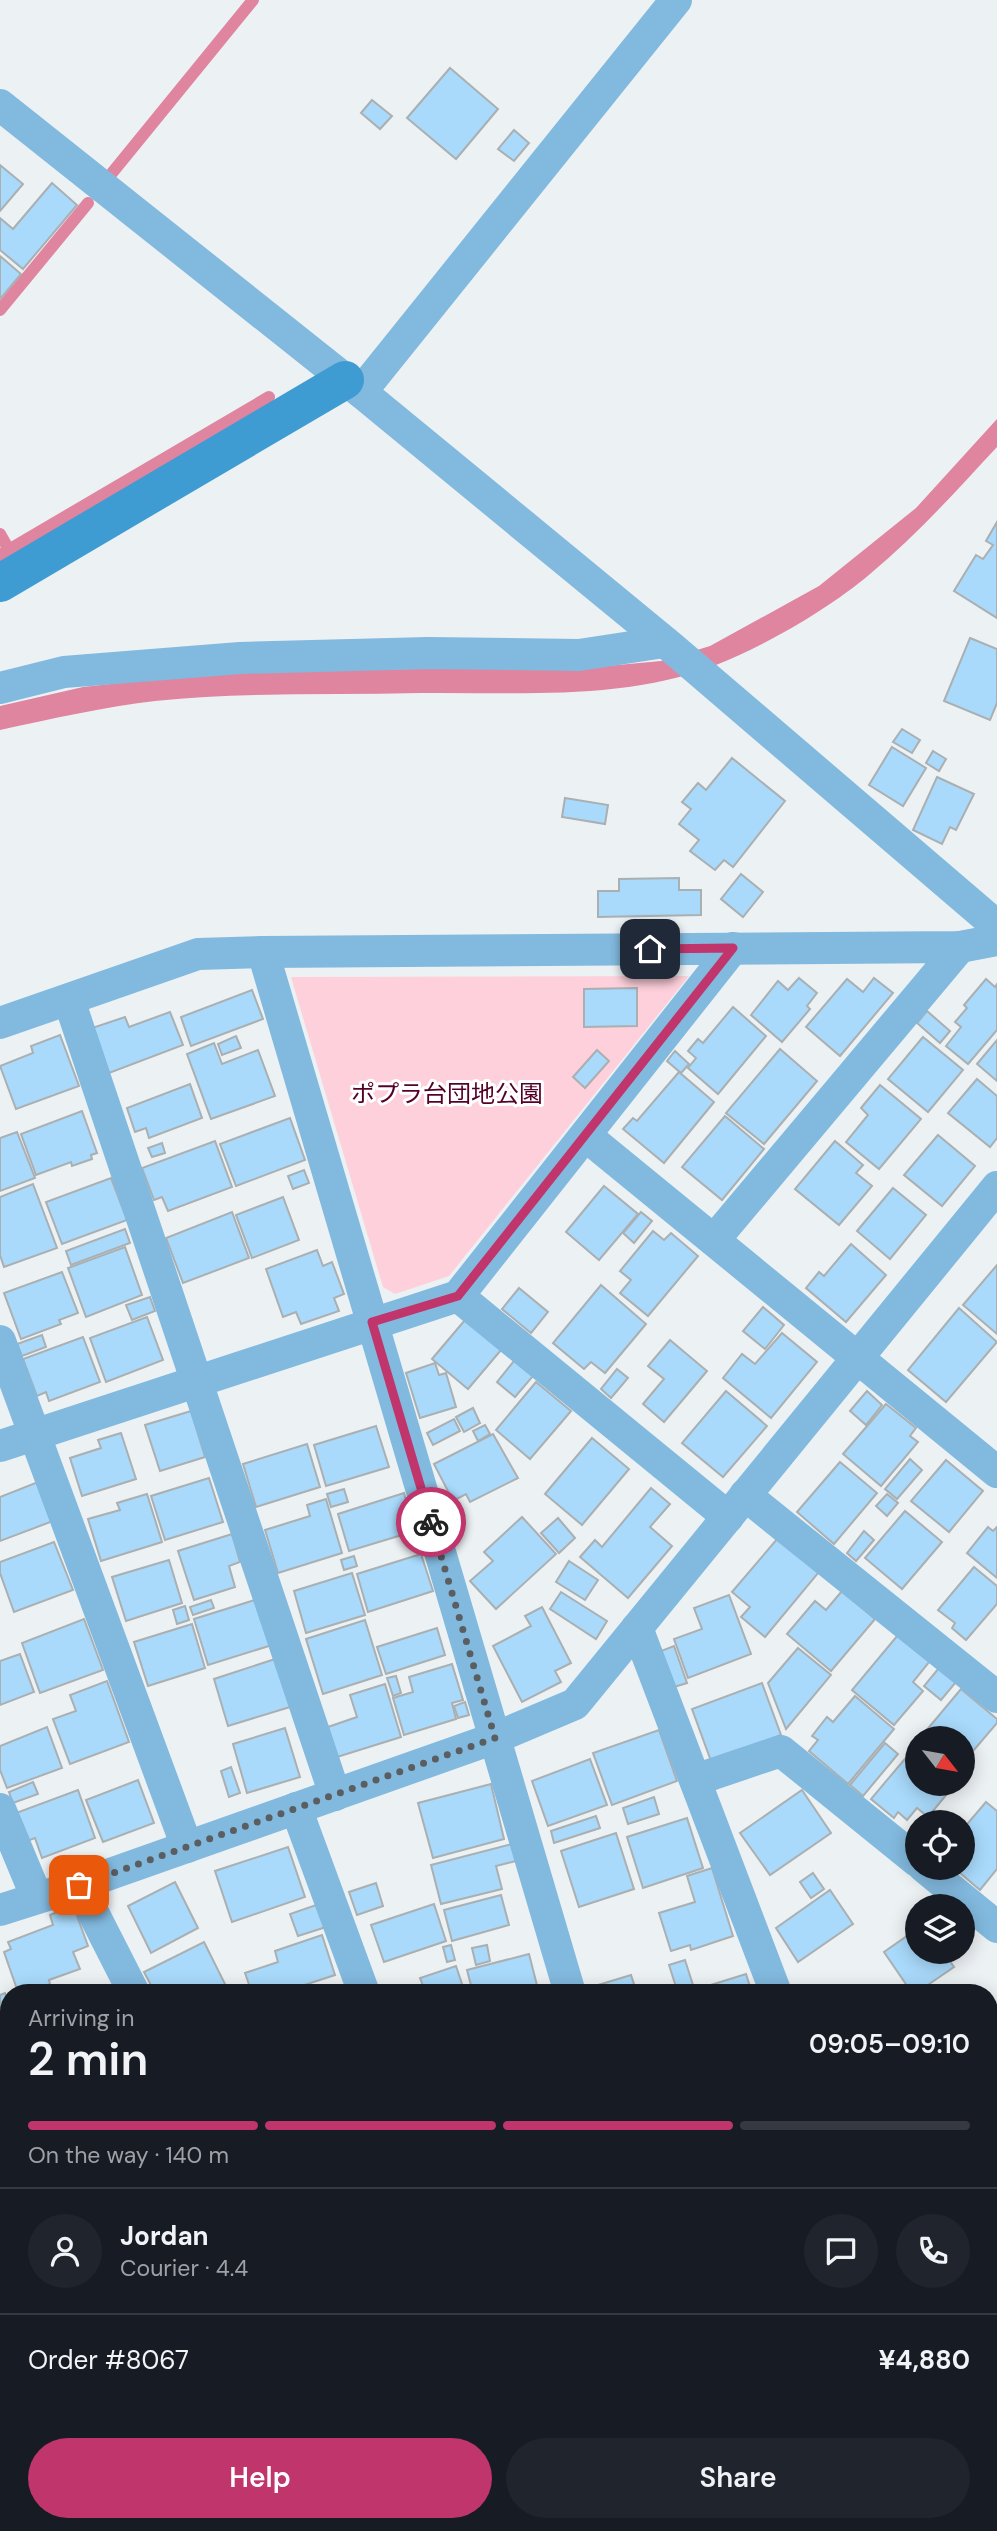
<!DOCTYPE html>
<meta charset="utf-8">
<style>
:root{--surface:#171b24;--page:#20242c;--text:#f1f3f6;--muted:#9ea1a6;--line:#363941;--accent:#c0356b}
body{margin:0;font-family:"DM Sans","Noto Sans JP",sans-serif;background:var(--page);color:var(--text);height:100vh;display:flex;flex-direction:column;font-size:26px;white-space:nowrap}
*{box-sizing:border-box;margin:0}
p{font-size:23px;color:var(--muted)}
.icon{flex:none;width:38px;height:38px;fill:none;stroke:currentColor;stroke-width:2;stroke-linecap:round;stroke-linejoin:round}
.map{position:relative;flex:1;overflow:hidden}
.drawer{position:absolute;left:0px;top:1984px;width:998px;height:548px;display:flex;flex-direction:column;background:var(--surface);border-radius:28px 28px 0 0;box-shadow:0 4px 18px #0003}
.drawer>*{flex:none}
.needle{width:46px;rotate:121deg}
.fabs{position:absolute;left:905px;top:1726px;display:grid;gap:14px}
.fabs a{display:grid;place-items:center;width:70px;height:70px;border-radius:50%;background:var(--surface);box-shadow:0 4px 18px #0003;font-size:35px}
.pin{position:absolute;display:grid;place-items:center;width:60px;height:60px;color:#fff;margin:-30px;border-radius:14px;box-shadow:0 4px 10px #0006}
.courier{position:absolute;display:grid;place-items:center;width:70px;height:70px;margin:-35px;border:5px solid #c0356b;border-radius:50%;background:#fff;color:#222;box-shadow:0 2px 9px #0007}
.headline em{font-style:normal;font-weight:600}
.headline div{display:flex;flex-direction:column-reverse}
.headline{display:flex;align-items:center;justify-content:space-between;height:119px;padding:0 28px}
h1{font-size:46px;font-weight:600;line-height:52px}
.bar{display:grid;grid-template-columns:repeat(4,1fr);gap:10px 7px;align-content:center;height:84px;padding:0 28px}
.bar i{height:9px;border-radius:5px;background:var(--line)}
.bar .active{background:var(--accent)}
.bar p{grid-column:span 4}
.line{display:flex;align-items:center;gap:18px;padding:0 28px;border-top:2px solid var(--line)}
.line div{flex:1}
.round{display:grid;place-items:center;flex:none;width:74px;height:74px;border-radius:37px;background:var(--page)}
.cta{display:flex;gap:14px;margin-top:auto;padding:14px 28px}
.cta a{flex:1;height:80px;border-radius:42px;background:var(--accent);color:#fff;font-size:28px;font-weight:600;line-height:80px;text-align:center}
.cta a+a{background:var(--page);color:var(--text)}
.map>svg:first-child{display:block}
.green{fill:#fed0db}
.water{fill:#e085a0}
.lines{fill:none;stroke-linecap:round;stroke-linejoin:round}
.stream{stroke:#e085a0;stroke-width:12}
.building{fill:#a9dafb;stroke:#aaafb2;stroke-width:2}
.street{stroke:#82b9de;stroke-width:32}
.secondary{stroke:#3f9cd3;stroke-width:38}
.done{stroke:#5b5e60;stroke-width:7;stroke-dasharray:0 12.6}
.route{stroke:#c0356b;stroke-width:9}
.labels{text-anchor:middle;stroke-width:6;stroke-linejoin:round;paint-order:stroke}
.park-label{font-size:24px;fill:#540127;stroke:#fff}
</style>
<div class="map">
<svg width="997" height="2531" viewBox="0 0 997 2531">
<rect width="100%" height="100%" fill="#ecf1f4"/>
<!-- green -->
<path class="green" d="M689 976 449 1276 395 1294 383 1287 291 977Z"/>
<!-- water -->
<path class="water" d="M997 419V447C956 491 916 536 870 574 829 609 766 645 716 665 624 701 518 692 421 693 333 695 243 692 155 701 103 707 51 719 0 730V706L83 687 237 670 585 668 661 661 710 646 819 586 916 508Z"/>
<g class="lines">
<!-- stream -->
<g class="stream">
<path d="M112 173 253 0"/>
<path d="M0 310 88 203"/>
<path d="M0 534 9 550"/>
<path d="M0 555 269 397"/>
</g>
</g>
<!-- building -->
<g class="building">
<path d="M450 68 498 109 456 159 407 118Z"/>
<path d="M372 100 392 116 380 129 361 113Z"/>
<path d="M514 130 529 143 514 161 498 149Z"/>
<path d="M0 165 23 184 0 211Z"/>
<path d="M52 183 77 205 23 269 0 250V218L13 229Z"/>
<path d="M0 256 21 274 0 299Z"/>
<path d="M997 522V618L954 591 976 555 983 559 993 545 986 541Z"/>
<path d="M970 638 997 649V703L990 720 944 701Z"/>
<path d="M902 729 920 740 912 753 893 742Z"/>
<path d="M892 747 926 768 903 806 869 785Z"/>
<path d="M933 751 946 759 939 771 926 763Z"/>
<path d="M732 758 785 801 733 867 724 860 715 870 690 851 699 840 679 824 691 809 682 802 698 783 706 790Z"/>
<path d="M937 777 974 794 956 830 950 827 942 844 913 830Z"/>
<path d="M565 798 608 805 605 824 562 817Z"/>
<path d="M741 874 763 892 743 917 721 899Z"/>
<path d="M679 878V890H701V915L598 917V891H619V879Z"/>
<path d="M799 978 817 993 807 1006 810 1009 782 1042 751 1015 778 981 788 990Z"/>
<path d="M874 978 893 993 840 1056 806 1027 847 979 863 992Z"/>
<path d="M986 979 995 987 997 984V1030L968 1064 946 1046 961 1027 955 1022 967 1008 964 1005Z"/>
<path d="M637 988V1026L584 1027V989Z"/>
<path d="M252 990 263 1019 191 1046 181 1017Z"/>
<path d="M733 1007 766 1036 718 1094 688 1068 696 1058 688 1051 698 1039 703 1043Z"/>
<path d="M927 1011 950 1031 940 1043 917 1023Z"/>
<path d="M170 1012 183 1045 109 1073 92 1028 125 1017 129 1027Z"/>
<path d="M60 1035 79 1086 16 1109 0 1066 33 1053 31 1046Z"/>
<path d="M236 1036 241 1048 222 1055 218 1044Z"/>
<path d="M923 1037 963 1070 928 1112 888 1079Z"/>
<path d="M997 1040V1081L977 1064Z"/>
<path d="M214 1043 222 1064 258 1050 275 1096 211 1119 187 1054Z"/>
<path d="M780 1049 817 1081 764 1144 726 1113Z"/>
<path d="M597 1050 609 1061 585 1088 573 1077Z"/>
<path d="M675 1051 689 1064 681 1073 667 1061Z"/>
<path d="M679 1072 714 1102 664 1163 623 1129 633 1118 637 1121Z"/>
<path d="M977 1079 997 1096V1138L990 1147 948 1113Z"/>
<path d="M190 1084 202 1118 149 1138 146 1128 135 1132 127 1108Z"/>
<path d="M880 1085 921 1119 879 1169 846 1142 868 1115 861 1108Z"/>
<path d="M82 1111 97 1153 91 1155 92 1159 72 1166 71 1162 36 1175 21 1134Z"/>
<path d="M725 1116 764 1149 722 1200 682 1167Z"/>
<path d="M290 1118 305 1160 236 1186 220 1144Z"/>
<path d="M17 1132 35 1178 0 1191V1138Z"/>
<path d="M938 1135 975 1166 942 1206 904 1175Z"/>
<path d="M215 1141 232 1187 168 1211 162 1197 154 1200 142 1168Z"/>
<path d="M835 1141 863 1165 856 1173 872 1186 839 1225 795 1189Z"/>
<path d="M162 1143 165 1153 152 1157 148 1148Z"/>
<path d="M304 1170 309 1183 293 1189 288 1176Z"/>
<path d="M111 1178 127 1220 62 1244 46 1202Z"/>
<path d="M33 1184 57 1248 4 1267 0 1255V1197Z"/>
<path d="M604 1186 638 1214 599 1260 566 1232Z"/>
<path d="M893 1188 926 1215 890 1259 857 1231Z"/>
<path d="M283 1197 299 1240 252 1258 236 1215Z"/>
<path d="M232 1212 249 1258 183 1283 166 1238Z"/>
<path d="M641 1212 652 1221 634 1243 623 1233Z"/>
<path d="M125 1229 130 1243 71 1265 66 1251Z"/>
<path d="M653 1231 664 1240 671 1233 698 1256 648 1316 620 1293 631 1280 620 1271Z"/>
<path d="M851 1244 886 1275 846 1322 806 1288 819 1272 824 1276Z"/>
<path d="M125 1247 142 1295 86 1317 68 1268Z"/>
<path d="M317 1250 323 1266 332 1262 344 1294 334 1298 339 1311 301 1324 296 1312 283 1317 266 1269Z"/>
<path d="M997 1265V1334L963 1305Z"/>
<path d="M62 1272 78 1313 59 1320 61 1324 21 1339 4 1293Z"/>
<path d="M601 1285 646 1324 605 1373 591 1362 584 1369 553 1343Z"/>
<path d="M519 1288 548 1312 531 1333 502 1309Z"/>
<path d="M150 1297 155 1311 132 1320 126 1305Z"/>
<path d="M763 1307 784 1325 765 1349 743 1331Z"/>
<path d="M959 1308 997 1342 946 1402 908 1370Z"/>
<path d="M147 1317 163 1360 106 1382 90 1338Z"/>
<path d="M465 1320 501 1350 468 1389 432 1359Z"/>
<path d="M782 1333 817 1362 771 1418 723 1378 742 1354 755 1364Z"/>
<path d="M42 1335 46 1347 22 1356 17 1344Z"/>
<path d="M83 1337 100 1382 49 1401 46 1392 37 1396 23 1359Z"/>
<path d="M670 1340 707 1371 664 1422 643 1404 664 1379 648 1366Z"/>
<path d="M514 1361 533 1376 515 1397 497 1382Z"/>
<path d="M435 1363 439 1375 446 1373 456 1407 420 1418 406 1373Z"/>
<path d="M617 1369 628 1378 611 1398 601 1389Z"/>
<path d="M536 1382 571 1411 530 1459 496 1430Z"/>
<path d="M726 1391 767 1426 723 1477 682 1443Z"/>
<path d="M867 1391 882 1405 866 1425 850 1411Z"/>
<path d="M886 1404 916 1428 910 1436 918 1442 881 1486 843 1454Z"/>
<path d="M473 1408 480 1423 464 1432 456 1417Z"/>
<path d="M191 1411 205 1457 160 1471 145 1425Z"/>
<path d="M454 1419 460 1431 433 1445 427 1433Z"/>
<path d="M485 1425 490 1434 478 1441 473 1431Z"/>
<path d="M376 1426 389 1467 326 1486 314 1445Z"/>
<path d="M121 1433 136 1479 82 1496 70 1458 101 1448 98 1440Z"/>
<path d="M493 1434 518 1478 470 1502 466 1494 453 1501 434 1464Z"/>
<path d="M592 1438 629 1469 582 1525 545 1494Z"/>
<path d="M307 1444 320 1487 256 1507 243 1464Z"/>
<path d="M910 1459 922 1470 897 1499 885 1489Z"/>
<path d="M946 1460 983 1491 949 1532 911 1501Z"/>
<path d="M840 1462 877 1493 834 1544 797 1512Z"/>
<path d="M209 1478 223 1522 165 1540 151 1496Z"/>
<path d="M38 1482 53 1521 0 1541V1497Z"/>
<path d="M651 1488 670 1504 650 1527 672 1546 628 1598 580 1557 595 1540 602 1547Z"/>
<path d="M344 1489 348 1502 331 1507 327 1494Z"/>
<path d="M404 1493 415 1531 349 1551 338 1514Z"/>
<path d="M147 1494 162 1542 101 1561 88 1519 120 1510 117 1503Z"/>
<path d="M887 1494 898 1503 887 1516 876 1506Z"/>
<path d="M326 1499 342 1553 278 1573 265 1530 310 1516 307 1505Z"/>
<path d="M905 1511 942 1542 902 1589 865 1558Z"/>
<path d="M522 1517 556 1554 496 1609 470 1581 493 1561 484 1552Z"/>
<path d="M558 1518 575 1538 559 1553 541 1533Z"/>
<path d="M988 1527 993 1531 997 1527V1578L967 1553Z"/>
<path d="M864 1531 874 1540 856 1561 847 1553Z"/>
<path d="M232 1534 240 1562 229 1566 235 1587 194 1600 178 1551Z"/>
<path d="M778 1538 819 1572 765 1637 741 1617 750 1607 732 1592Z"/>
<path d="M54 1542 73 1590 14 1612 0 1573V1562Z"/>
<path d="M421 1554 433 1591 368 1612 357 1574Z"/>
<path d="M354 1556 357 1566 344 1570 341 1560Z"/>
<path d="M169 1560 182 1603 126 1621 112 1577Z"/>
<path d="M569 1561 598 1580 585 1600 556 1582Z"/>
<path d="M974 1567 997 1586V1604L966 1640 952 1628 955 1623 938 1610Z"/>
<path d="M352 1573 365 1615 306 1633 294 1591Z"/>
<path d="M842 1591 875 1619 831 1671 787 1634 815 1601 826 1610Z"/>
<path d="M561 1592 607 1621 596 1639 550 1609Z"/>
<path d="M729 1595 751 1654 688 1678 674 1639 702 1629 694 1608Z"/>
<path d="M258 1599 272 1645 208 1665 194 1619Z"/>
<path d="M211 1600 214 1608 193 1615 190 1607Z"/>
<path d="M185 1606 189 1620 177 1624 173 1610Z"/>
<path d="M542 1607 571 1663 555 1671 561 1682 522 1702 493 1646 531 1626 525 1616Z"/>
<path d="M84 1619 103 1670 40 1693 22 1643Z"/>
<path d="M365 1620 382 1675 323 1694 306 1639Z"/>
<path d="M192 1624 205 1668 148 1686 134 1642Z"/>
<path d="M437 1628 445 1655 386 1674 377 1647Z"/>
<path d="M898 1635 930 1661 913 1682 923 1691 894 1725 852 1690Z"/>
<path d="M674 1646 687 1683 674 1687 661 1651Z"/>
<path d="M798 1648 831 1675 786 1729 768 1683Z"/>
<path d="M20 1654 34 1692 0 1705V1661Z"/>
<path d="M275 1659 290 1707 228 1726 214 1679Z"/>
<path d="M452 1664 463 1700 452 1703 456 1719 404 1735 393 1698 413 1692 409 1677Z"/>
<path d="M939 1668 956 1682 941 1700 924 1686Z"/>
<path d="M396 1676 401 1693 393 1696 387 1678Z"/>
<path d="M107 1681 129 1742 70 1764 53 1719 76 1711 70 1695Z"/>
<path d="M762 1683 781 1735 711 1761 692 1709Z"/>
<path d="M385 1684 401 1737 337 1757 328 1727 357 1717 350 1695Z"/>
<path d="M961 1689 997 1719V1723L962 1764V1738H920Z"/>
<path d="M855 1696 894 1729 848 1784 809 1751 818 1740 812 1736 827 1717 833 1722Z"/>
<path d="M465 1702 469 1715 458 1718 454 1706Z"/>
<path d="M47 1727 62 1768 7 1788 0 1770V1746Z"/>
<path d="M285 1728 300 1777 247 1793 233 1744Z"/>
<path d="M659 1730 677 1781 612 1805 593 1753Z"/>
<path d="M885 1743 898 1754 863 1796 850 1785Z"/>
<path d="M915 1747 917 1749V1783H956L928 1817 917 1808 907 1820 898 1812 894 1818 871 1799Z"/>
<path d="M590 1759 607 1805 548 1826 532 1781Z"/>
<path d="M231 1767 240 1793 229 1797 221 1771Z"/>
<path d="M138 1780 154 1823 103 1842 86 1800Z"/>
<path d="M33 1782 38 1794 13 1803 9 1792Z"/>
<path d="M491 1784 504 1839 433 1858 418 1803Z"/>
<path d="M78 1790 95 1838 42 1858 35 1838 27 1841 16 1813Z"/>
<path d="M802 1790 831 1833 770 1875 740 1833Z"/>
<path d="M654 1797 659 1814 628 1824 623 1808Z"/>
<path d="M986 1802 997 1811V1869L980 1890 953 1867H962V1830Z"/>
<path d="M596 1816 600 1828 554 1843 551 1831Z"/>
<path d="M687 1818 703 1868 643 1888 627 1837Z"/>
<path d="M616 1833 634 1889 579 1907 561 1851Z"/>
<path d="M512 1844 516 1861 496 1866 502 1889 441 1904 431 1865Z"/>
<path d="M288 1847 305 1897 232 1922 215 1871Z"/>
<path d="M712 1868 733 1936 691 1950 690 1945 671 1951 659 1913 695 1902 687 1876Z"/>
<path d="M813 1873 824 1889 811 1898 800 1882Z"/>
<path d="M175 1882 198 1928 151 1953 128 1906Z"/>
<path d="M376 1883 383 1906 357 1915 349 1892Z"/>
<path d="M830 1890 853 1924 798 1962 776 1928Z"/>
<path d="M501 1895 509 1925 452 1941 444 1910Z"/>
<path d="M319 1904 326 1927 298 1936 290 1914Z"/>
<path d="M434 1904 446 1941 384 1962 371 1925Z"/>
<path d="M73 1905 88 1946 73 1952 80 1969 49 1980 50 1984 26 1992 25 1990 18 1992 4 1952 11 1949 8 1942 53 1925 50 1915Z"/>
<path d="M917 1929V1951H955L947 1957 954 1967 916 1993H912L884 1952Z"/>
<path d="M322 1935 335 1975 280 1993H252L245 1973 278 1962 275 1951Z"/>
<path d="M204 1942 226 1986 213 1993H155L144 1972Z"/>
<path d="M451 1945 455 1960 447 1962 443 1947Z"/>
<path d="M487 1945 490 1961 476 1965 472 1948Z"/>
<path d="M529 1954 539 1993H473L467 1970Z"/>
<path d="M685 1960 693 1985 677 1990 669 1965Z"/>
<path d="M456 1966 465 1993H402L423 1986 420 1978Z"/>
<path d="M746 1974 752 1993H685Z"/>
<path d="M631 1975 637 1993H598L595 1986Z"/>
<path d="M5 1993 9 2003V2043L0 2047V1995Z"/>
<path d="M997 2165V2235L989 2237V2166Z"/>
<path d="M9 2322V2365L0 2367V2324Z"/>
<path d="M9 2377V2453L0 2454V2379Z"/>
</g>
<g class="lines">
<!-- street -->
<g class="street">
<path d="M0 105 361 392 671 647 997 926"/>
<path d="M361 392 676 0"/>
<path d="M0 688 64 672 240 658 428 653 579 655 664 642"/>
<path d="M263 952 570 1993"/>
<path d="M69 1000 335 1795"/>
<path d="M0 1023 198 954 263 952 960 947 997 940"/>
<path d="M586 1136 997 1472"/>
<path d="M714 1240 960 947"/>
<path d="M458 1296 728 1517"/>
<path d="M0 1341 187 1847"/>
<path d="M0 1446 458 1296 733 948"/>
<path d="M745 1495 997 1697"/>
<path d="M637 1628 776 1993"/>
<path d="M695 1780 781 1751 917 1861"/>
<path d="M296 1808 364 1993"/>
<path d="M0 1809 37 1898"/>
<path d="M924 1867 997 1927"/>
<path d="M79 1885 495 1738 575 1704 997 1187"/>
<path d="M0 1910 79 1885 134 1993"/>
<path d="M989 2050 997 2040"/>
<path d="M0 2305 9 2303"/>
</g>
<!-- secondary -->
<path class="secondary" d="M0 583 345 380"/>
</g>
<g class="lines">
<!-- done -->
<path class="done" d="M79 1885 495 1738 431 1522"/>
<!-- route -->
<path class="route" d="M431 1522 372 1322 458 1296 733 948 650 949"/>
</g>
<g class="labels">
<!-- park labels -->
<g class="park-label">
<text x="447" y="1102">ポプラ台団地公園</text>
</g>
</g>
</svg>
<div class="fabs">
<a><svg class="needle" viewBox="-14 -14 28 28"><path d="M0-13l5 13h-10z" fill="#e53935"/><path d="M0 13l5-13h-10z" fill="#9ea1a6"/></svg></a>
<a><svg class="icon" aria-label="locate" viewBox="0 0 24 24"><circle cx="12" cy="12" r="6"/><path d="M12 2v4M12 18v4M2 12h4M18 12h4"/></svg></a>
<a><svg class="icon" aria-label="layers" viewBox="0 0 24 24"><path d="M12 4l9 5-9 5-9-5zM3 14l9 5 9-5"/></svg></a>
</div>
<div class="pin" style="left:79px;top:1885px;background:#ea580c"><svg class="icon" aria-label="bag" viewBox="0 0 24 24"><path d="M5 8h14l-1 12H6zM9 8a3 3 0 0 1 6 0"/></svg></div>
<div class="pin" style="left:650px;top:949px;background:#1f2937"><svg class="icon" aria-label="home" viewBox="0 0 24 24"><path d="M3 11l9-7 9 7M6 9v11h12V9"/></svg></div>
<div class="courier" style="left:431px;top:1522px"><svg class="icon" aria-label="bike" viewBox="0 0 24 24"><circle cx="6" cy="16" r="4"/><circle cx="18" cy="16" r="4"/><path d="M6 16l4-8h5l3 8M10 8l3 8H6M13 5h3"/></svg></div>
<section class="drawer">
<div class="headline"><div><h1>2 min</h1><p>Arriving in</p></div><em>09:05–09:10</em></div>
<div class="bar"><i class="active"></i><i class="active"></i><i class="active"></i><i></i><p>On the way · 140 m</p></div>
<div class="line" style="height:126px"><a class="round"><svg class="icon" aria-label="person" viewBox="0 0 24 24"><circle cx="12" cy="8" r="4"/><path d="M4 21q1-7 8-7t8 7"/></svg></a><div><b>Jordan</b><p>Courier · 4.4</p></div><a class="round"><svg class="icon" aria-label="chat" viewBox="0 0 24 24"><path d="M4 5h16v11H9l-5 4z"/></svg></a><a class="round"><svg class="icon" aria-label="phone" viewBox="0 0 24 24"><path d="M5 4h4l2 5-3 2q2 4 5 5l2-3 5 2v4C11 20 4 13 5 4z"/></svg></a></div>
<div class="line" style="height:91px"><div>Order #8067</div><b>¥4,880</b></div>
<div class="cta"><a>Help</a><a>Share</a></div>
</section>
</div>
